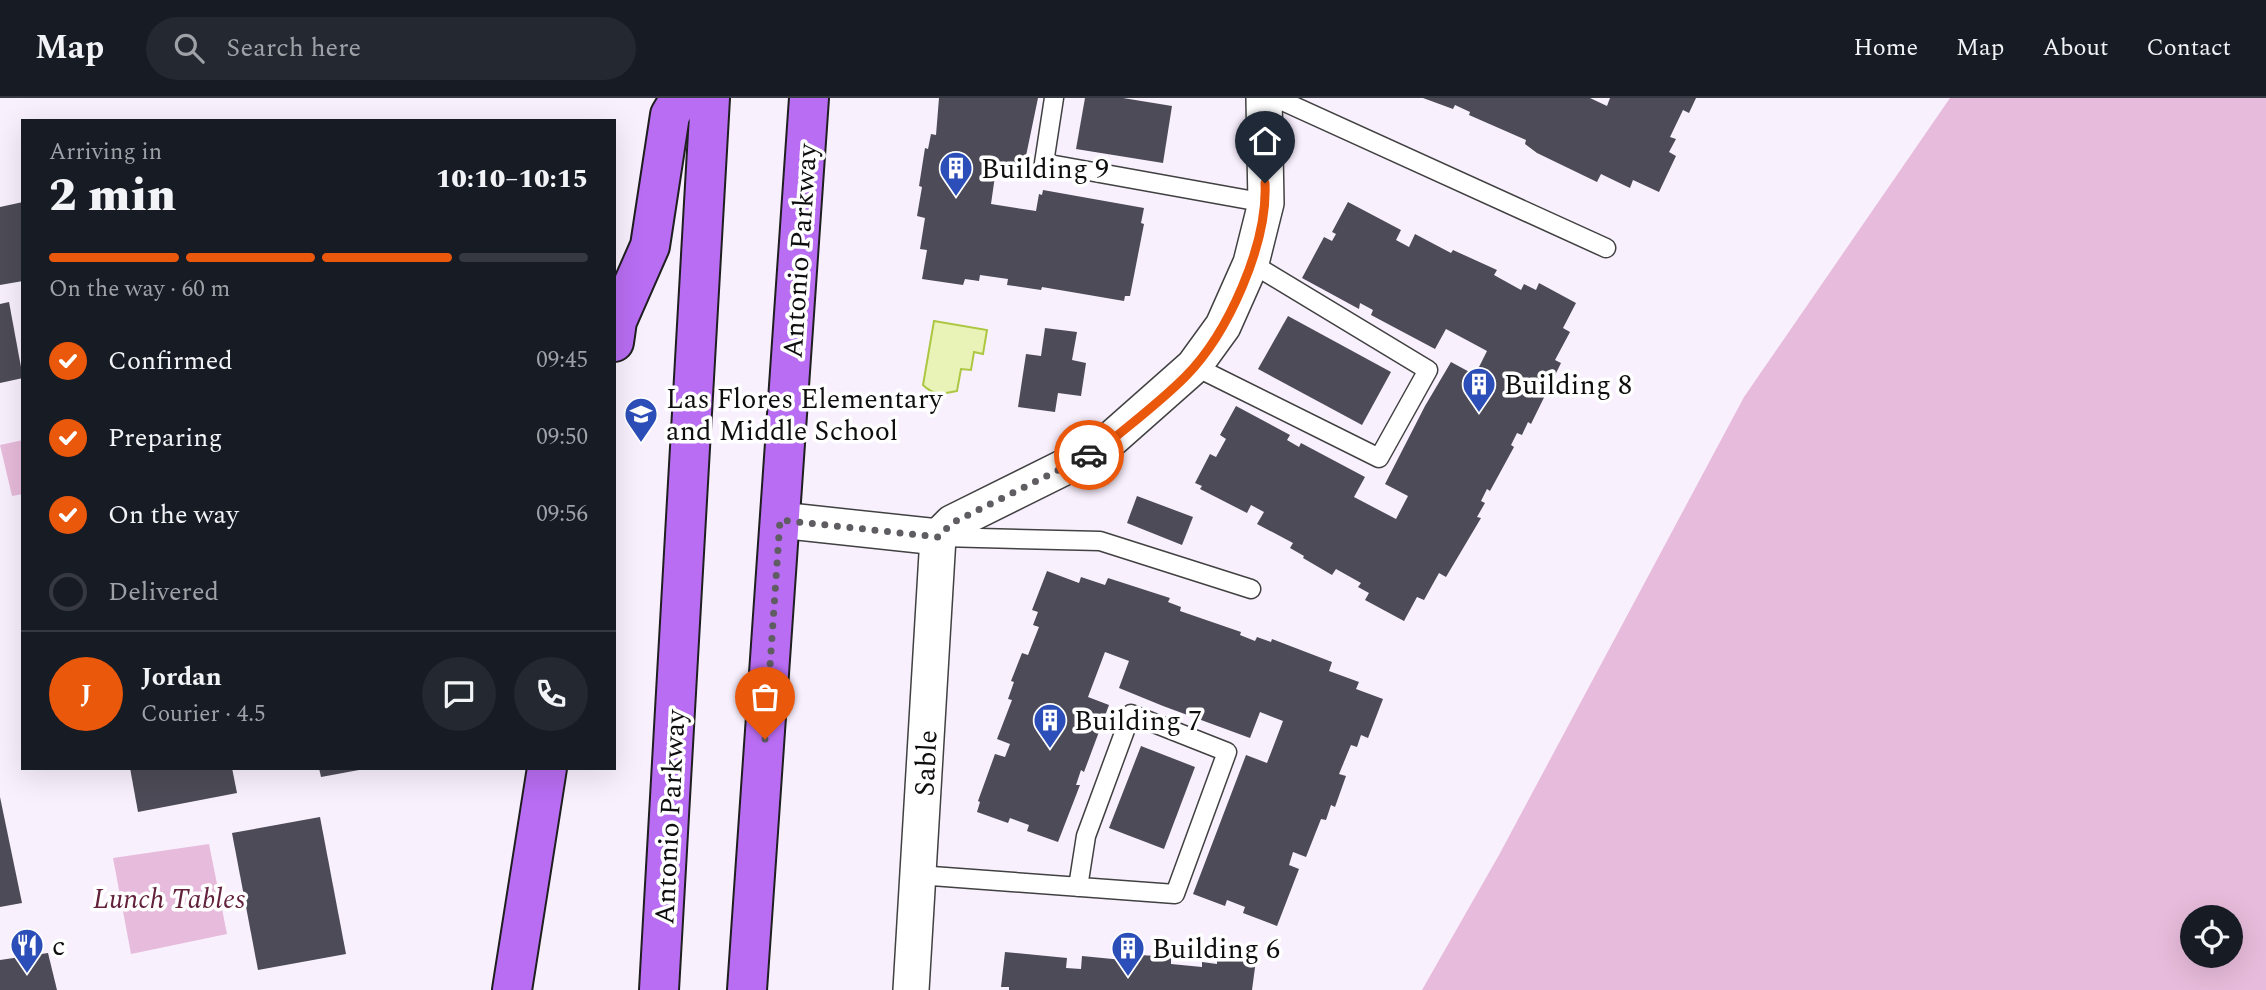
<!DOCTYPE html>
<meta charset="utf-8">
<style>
:root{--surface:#171b24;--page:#242831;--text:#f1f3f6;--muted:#9ea1a6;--line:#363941;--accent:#ea580c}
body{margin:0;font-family:Spectral,serif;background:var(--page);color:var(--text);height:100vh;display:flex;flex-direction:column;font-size:26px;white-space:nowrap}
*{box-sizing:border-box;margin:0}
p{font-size:23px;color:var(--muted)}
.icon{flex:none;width:38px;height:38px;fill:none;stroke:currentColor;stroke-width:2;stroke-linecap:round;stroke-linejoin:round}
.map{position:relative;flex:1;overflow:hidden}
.details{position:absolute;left:21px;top:21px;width:595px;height:651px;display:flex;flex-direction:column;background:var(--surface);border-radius:0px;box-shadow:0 7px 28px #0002}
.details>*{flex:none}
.tools{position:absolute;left:2180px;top:807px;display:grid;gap:14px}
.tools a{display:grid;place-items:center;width:63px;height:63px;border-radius:50%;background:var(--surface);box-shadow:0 7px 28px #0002;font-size:35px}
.pin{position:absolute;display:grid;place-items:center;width:60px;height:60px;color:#fff;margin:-72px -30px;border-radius:50% 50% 50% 0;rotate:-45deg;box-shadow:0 0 7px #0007}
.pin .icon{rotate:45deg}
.courier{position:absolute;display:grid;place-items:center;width:70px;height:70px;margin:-35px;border:5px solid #ea580c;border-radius:50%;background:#fff;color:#222;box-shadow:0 2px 9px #0007}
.headline em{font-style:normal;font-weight:800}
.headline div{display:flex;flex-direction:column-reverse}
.headline{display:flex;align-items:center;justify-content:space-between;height:119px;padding:0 28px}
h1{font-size:46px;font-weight:800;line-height:52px}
.bar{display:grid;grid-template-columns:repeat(4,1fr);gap:10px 7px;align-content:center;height:84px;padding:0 28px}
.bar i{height:9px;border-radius:5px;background:var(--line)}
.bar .on{background:var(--accent)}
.bar p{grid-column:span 4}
.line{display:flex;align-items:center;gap:18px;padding:0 28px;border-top:2px solid var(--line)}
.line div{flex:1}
.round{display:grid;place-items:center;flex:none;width:74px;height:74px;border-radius:37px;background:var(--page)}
ol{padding:0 28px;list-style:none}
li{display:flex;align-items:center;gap:21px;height:77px}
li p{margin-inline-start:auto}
li .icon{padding:7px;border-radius:50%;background:var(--accent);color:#fff;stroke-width:4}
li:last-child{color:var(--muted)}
li i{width:38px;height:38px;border:4px solid var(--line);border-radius:50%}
header{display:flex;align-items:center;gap:42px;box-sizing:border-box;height:98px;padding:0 35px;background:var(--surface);border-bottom:2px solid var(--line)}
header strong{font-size:33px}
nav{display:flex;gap:38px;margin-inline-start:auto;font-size:24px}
.search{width:490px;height:63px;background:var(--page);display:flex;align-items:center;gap:18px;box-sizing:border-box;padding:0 24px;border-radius:38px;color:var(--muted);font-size:26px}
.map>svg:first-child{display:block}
.green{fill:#e7bbdb;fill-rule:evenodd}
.water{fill:#e9f3b7;stroke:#acc742;stroke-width:2}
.building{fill:#4d4b57}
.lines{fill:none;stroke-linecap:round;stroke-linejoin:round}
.lane-casing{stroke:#414141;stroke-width:21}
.street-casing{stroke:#414141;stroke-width:38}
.primary-casing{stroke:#1f1f1f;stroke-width:42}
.lane{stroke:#fff;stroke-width:18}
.street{stroke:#fff;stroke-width:35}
.primary{stroke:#b86df2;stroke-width:38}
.done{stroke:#605d62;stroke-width:7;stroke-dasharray:0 12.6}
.route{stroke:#ea580c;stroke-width:9}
.labels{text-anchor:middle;stroke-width:7;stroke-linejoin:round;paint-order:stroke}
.poi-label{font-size:28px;fill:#0e0e0e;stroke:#fff;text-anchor:start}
.street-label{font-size:28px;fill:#0e0e0e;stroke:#fff}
.park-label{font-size:28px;font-style:italic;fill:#63213c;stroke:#fff}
</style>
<header>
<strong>Map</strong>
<div class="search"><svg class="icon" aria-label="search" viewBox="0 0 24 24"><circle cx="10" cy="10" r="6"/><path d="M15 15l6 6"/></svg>Search here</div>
<nav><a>Home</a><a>Map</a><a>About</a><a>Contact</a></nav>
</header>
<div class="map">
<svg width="2266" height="892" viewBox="0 0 2266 892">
<rect width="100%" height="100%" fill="#f9f0fe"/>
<!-- green -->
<g class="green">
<path d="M1950 0H2266V892H1422L1499 757 1744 299ZM2193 819H2231V858H2193Z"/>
<path d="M23 342V396L12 398 0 347Z"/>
<path d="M209 746 227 836 131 856 113 760Z"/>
</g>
<!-- water -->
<path class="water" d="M934 223 987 232 983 256 974 254 971 272 961 271 957 293C943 296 934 298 923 287Z"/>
<!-- building -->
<g class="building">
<path d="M939 0H1038L1021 82 995 78 991 106 1036 113 1039 96 1042 97 1043 92 1144 110 1141 125 1144 126 1130 198H1125L1124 203 1042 189 1041 192 1007 187 1008 181 980 177 979 183 965 181 963 187 922 181 927 152 920 151 925 120 917 118 922 89 919 88 925 50 928 51 931 36 936 37Z"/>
<path d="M1085 0H1123L1172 8 1163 65 1076 51Z"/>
<path d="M1423 0H1590L1607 8 1610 0H1696L1689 15 1683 12 1670 39 1676 41 1669 54 1676 58 1659 94 1633 82 1630 90 1601 76 1597 84 1537 55 1525 46 1526 42 1469 17 1470 14 1455 7 1453 11Z"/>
<path d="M23 104V183L0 187V109Z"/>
<path d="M1348 104 1401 132 1396 142 1409 149 1415 136 1451 155 1453 152 1497 172 1494 177 1521 192 1524 186 1536 192 1539 185 1576 205 1563 230 1570 234 1555 262 1561 265 1531 326 1528 324 1522 337 1517 335 1511 347 1514 349 1490 393 1487 391 1481 403 1485 405 1477 419 1481 420 1446 479 1439 475 1424 502 1417 499 1404 523 1365 502 1369 495 1358 489 1361 485 1336 471 1332 477 1303 460 1304 458 1290 450 1293 445 1257 426 1264 414 1251 407 1247 415 1200 391 1202 388 1195 385 1210 356 1216 359 1226 341 1220 337 1236 308 1290 337 1287 342 1299 349 1301 345 1365 379 1354 399 1396 421 1408 398 1385 386 1425 308 1451 264 1475 277 1487 253 1446 231 1435 251 1371 217 1373 212 1360 205 1359 211 1302 180 1324 139 1332 143 1336 136 1332 134Z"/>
<path d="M9 204 23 280 0 285V206Z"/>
<path d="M1288 218 1391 274 1362 327 1258 271Z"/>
<path d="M1045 230 1077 234 1072 262 1086 265 1081 298 1058 295 1055 314 1018 309 1026 256 1041 258Z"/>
<path d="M1137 398 1193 419 1182 447 1127 425Z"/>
<path d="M1047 473 1079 485 1081 479 1105 487 1108 480 1170 500 1168 504 1181 509 1180 513 1241 534 1240 537 1255 543 1257 539 1271 544 1272 541 1332 564 1329 573 1359 584 1356 591 1383 601 1368 640 1361 637 1357 649 1351 647 1339 676 1346 678 1335 709 1331 707 1326 722 1321 721 1306 759 1293 754 1289 767 1299 771 1277 828 1243 815 1245 809 1227 802 1225 808 1193 796 1246 657 1267 665 1283 623 1260 614 1250 640 1163 608 1119 590 1129 563 1105 554 1088 599 1109 607 1084 674 1081 672 1076 687H1080L1058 744 1027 733 1029 727 1010 720 1008 725 977 714 980 704 978 703 995 656 1005 659 1010 646 997 641 1012 602 1008 601 1014 584 1011 583 1022 555 1028 557 1039 529 1033 527 1038 514 1032 512Z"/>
<path d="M1141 648 1195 669 1164 751 1109 730Z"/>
<path d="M130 670H232L237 695 138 714Z"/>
<path d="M319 670H359V672L321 679Z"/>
<path d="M0 699 22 805 0 809Z"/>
<path d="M320 719 346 856 258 872 232 735Z"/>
<path d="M1005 854 1067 860 1066 870 1081 871 1082 858 1123 862 1124 858 1140 860V857L1171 859V866L1202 869V864L1217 866V858L1256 862 1252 892H1009V889H1001Z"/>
<path d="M48 855 57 892H0V862Z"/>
</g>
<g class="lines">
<defs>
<g id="lane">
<path d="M1054 0 1044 65 1266 105"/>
<path d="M1276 0 1606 150"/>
<path d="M1194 268 1379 360 1428 272 1251 165"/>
<path d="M941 439 1100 443 1251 491"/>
<path d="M918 777 1175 796 1227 654 1131 616 1086 738 1078 789"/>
</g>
<g id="street">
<path d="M780 422 938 439"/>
<path d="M911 892 938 439 952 425 1099 352 1194 268 1223 228 1251 165 1266 105 1264 0"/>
</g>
<g id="primary">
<path d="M614 244 617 223 650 148 670 17 680 0"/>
<path d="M512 892 547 670"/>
<path d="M659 892 710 0"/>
<path d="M747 892 809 0"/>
</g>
</defs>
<!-- lane casing -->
<use href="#lane" class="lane-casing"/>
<!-- street casing -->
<use href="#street" class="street-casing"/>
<!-- primary casing -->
<use href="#primary" class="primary-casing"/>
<!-- lane -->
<use href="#lane" class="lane"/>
<!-- street -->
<use href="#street" class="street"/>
<!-- primary -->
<use href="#primary" class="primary"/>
</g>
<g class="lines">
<!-- done -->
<path class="done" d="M765 641 780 422 938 439 952 425 1089 357"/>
<!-- route -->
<path class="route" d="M1089 357 1100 352C1128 328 1159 305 1185 279 1228 236 1268 146 1265 85"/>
</g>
<!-- icons -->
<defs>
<symbol id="building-pin" viewBox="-11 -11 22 30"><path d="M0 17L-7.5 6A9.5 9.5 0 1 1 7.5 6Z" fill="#2c4eb8" stroke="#fff"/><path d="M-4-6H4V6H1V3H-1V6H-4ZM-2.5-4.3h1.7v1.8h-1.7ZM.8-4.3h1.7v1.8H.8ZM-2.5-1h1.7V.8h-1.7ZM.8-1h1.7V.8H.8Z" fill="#fff"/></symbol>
<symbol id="school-pin" viewBox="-11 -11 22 30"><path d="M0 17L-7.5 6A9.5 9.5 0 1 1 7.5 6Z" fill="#2c4eb8" stroke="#fff"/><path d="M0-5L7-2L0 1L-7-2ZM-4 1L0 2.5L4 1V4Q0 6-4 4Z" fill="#fff"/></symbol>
<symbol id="restaurant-pin" viewBox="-11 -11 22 30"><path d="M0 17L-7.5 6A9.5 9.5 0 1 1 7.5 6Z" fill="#2c4eb8" stroke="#fff"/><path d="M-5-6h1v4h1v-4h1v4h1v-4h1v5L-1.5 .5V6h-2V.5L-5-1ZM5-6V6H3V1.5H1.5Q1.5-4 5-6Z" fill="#fff"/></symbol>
</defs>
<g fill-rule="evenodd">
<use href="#building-pin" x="937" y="51" width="38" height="52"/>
<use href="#building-pin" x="1460" y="267" width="38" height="52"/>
<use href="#school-pin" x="622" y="297" width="38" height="52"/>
<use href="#building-pin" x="1031" y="603" width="38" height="52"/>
<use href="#restaurant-pin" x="8" y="828" width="38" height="52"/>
<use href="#building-pin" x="1109" y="831" width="38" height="52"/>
</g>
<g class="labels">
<!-- poi labels -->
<g class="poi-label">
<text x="981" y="80">Building 9</text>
<text x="1504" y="296">Building 8</text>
<text x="666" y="310">Las Flores Elementary<tspan x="666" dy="32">and Middle School</tspan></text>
<text x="1074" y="632">Building 7</text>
<text x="52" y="857">c</text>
<text x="1152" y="860">Building 6</text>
</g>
<!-- street labels -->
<g class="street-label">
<text transform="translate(799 153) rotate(-86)" y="10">Antonio Parkway</text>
<text transform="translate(925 665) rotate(-87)" y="10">Sable</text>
<text transform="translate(669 719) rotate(-87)" y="10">Antonio Parkway</text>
</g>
<!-- park labels -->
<g class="park-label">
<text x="169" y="810">Lunch Tables</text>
</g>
</g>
</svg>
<div class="tools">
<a><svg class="icon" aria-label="locate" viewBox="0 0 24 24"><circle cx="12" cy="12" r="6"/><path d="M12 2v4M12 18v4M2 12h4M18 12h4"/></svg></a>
</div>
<div class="pin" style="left:765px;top:641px;background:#ea580c"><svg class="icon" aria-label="bag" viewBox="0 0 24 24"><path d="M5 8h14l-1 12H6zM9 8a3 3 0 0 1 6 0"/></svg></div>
<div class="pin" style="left:1265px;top:85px;background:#1f2937"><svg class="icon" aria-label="home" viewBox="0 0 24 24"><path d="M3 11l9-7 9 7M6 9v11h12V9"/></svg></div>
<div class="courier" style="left:1089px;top:357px"><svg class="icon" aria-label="car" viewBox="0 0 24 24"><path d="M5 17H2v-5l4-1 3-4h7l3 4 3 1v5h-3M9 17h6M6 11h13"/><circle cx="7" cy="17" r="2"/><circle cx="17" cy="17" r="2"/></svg></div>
<section class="details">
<div class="headline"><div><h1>2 min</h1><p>Arriving in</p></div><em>10:10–10:15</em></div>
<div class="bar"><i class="on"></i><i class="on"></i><i class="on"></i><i></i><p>On the way · 60 m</p></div>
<ol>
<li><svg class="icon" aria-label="check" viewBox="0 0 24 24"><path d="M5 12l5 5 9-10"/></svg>Confirmed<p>09:45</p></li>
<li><svg class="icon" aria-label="check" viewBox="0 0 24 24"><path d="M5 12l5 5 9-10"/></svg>Preparing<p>09:50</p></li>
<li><svg class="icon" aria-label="check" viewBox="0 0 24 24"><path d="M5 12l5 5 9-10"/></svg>On the way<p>09:56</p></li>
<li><i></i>Delivered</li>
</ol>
<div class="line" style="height:126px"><b class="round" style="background:var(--accent);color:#fff">J</b><div><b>Jordan</b><p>Courier · 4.5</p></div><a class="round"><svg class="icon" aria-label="chat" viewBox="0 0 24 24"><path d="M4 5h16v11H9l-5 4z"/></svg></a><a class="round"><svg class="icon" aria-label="phone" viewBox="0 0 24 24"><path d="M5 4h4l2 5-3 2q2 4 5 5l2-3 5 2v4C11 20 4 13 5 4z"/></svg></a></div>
</section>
</div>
